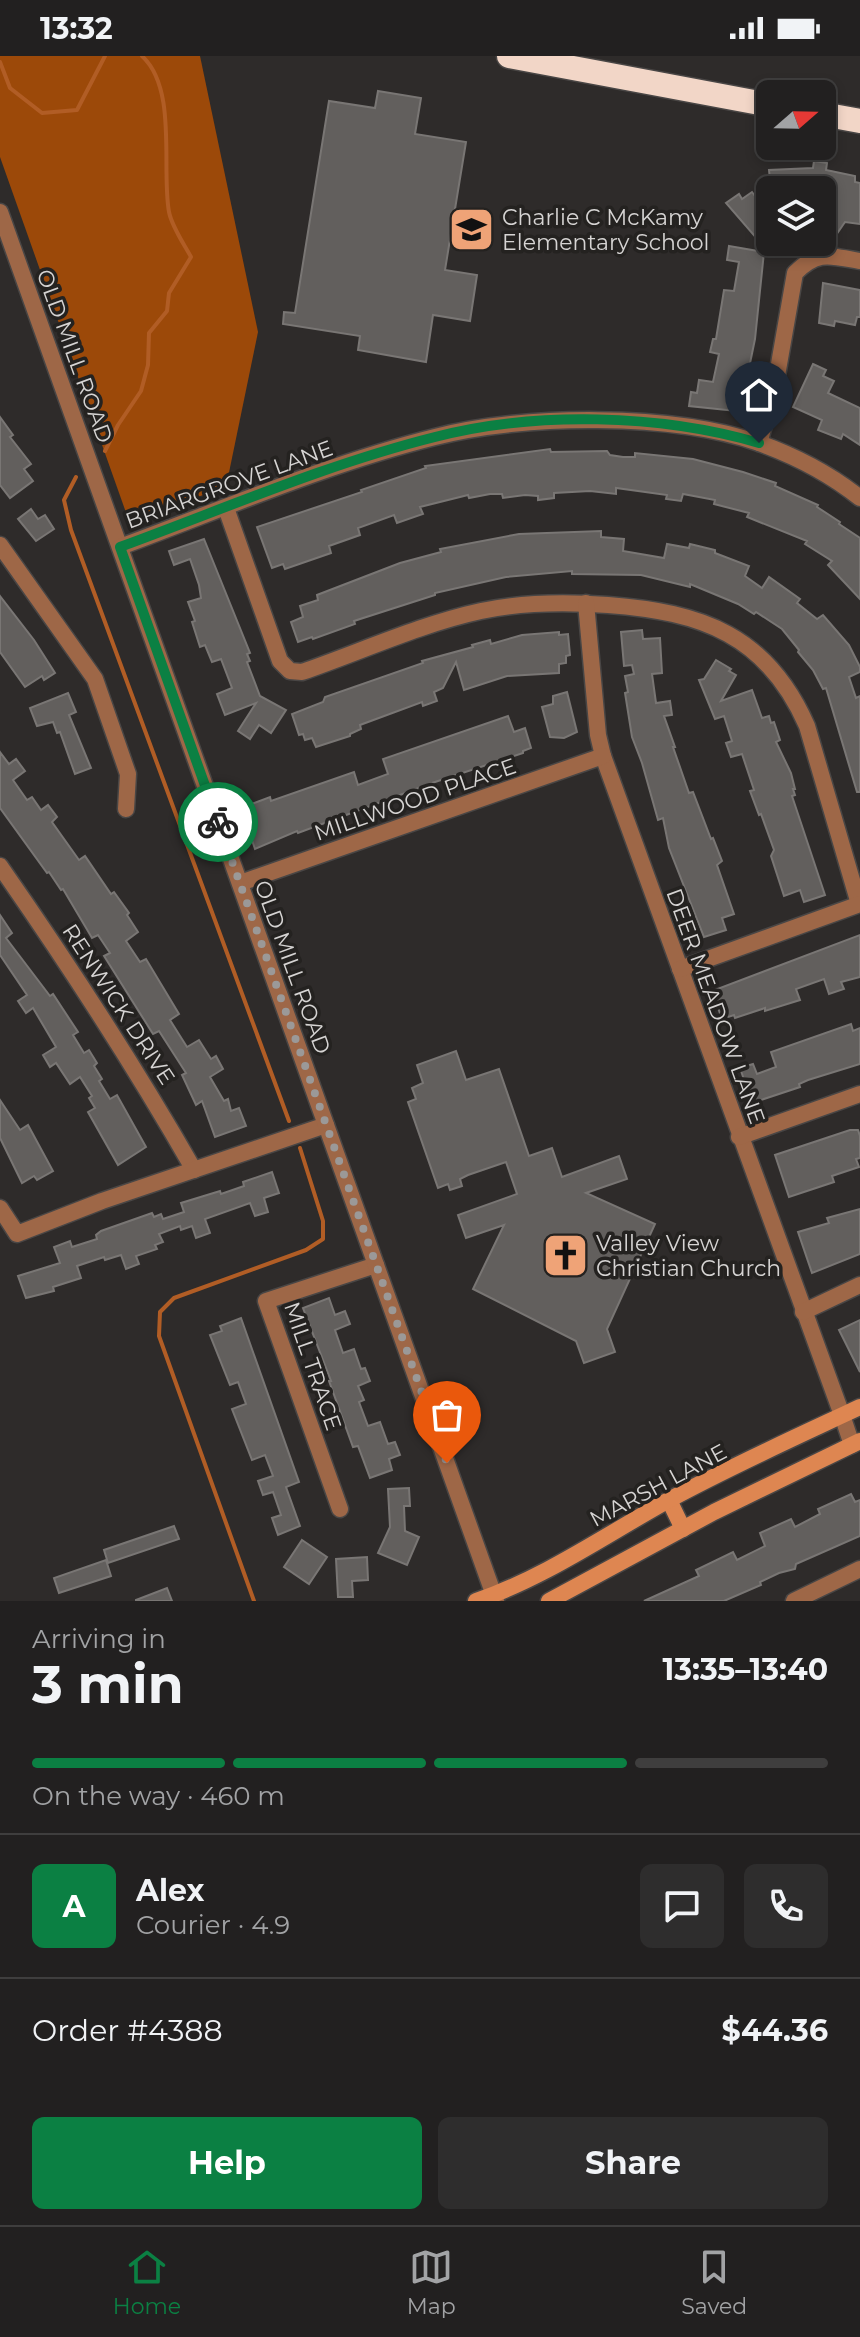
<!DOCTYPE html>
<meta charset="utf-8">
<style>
:root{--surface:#222020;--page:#2e2d2d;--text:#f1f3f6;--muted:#a2a3a5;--line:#3f3e3e;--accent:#0b8043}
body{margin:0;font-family:Montserrat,sans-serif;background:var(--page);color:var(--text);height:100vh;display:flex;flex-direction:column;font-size:30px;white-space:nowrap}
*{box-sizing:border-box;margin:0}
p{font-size:26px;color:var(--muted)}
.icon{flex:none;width:44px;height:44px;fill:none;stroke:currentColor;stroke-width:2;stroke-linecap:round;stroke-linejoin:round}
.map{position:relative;height:1545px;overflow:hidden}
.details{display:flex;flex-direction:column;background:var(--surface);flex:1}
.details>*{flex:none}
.needle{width:52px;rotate:70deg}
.controls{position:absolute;left:756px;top:24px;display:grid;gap:16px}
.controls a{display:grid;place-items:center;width:80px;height:80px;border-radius:12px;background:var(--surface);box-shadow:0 4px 12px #0003,0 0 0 2px var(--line);font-size:40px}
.pin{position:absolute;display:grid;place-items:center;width:68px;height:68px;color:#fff;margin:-82px -34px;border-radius:50% 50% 50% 0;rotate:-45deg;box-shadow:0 0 8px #0007}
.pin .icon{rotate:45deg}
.courier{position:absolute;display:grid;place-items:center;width:80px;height:80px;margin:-40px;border:6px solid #0b8043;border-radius:50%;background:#fff;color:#222;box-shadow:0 2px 10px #0007}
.headline em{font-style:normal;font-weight:700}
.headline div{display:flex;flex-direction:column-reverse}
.headline{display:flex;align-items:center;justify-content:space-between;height:136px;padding:0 32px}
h1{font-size:52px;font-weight:700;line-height:60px}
.bar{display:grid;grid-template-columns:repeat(4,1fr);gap:12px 8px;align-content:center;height:96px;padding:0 32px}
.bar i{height:10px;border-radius:6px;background:var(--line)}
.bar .active{background:var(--accent)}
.bar p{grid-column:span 4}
.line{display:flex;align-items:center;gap:20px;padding:0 32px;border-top:2px solid var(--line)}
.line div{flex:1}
.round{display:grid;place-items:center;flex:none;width:84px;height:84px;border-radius:12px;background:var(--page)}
.action{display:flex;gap:16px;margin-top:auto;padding:16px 32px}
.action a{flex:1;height:92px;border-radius:12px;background:var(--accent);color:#fff;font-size:32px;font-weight:700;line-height:92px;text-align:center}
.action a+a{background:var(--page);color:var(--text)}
.status{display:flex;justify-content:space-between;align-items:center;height:56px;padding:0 40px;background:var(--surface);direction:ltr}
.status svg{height:22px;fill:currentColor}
.tab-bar{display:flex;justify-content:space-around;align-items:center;height:112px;border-top:2px solid var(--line);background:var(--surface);font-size:22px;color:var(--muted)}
.tab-bar a{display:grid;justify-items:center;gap:4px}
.tab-bar .active{color:var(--accent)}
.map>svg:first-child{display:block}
.forest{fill:#9c4909}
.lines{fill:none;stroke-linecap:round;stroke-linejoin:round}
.stream{stroke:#b15d25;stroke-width:4}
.building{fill:#625f5d;stroke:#797674;stroke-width:2}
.minor-casing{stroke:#494645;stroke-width:19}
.tertiary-casing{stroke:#494645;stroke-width:19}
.secondary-casing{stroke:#494645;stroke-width:19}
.motorway-casing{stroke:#494645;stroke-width:27}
.minor{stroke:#9e6747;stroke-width:16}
.tertiary{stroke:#9e6747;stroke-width:16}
.secondary{stroke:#de8651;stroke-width:16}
.motorway{stroke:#f2d6c7;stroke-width:24}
.done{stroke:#9b9998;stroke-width:8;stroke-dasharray:0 14.4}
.route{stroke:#0b8043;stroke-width:10}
.labels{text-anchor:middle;stroke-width:7;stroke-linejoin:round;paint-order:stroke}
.poi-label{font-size:22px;fill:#d6d4d3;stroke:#242220;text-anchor:start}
.street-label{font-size:22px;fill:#d6d4d3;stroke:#242220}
</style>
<div class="status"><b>13:32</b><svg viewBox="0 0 49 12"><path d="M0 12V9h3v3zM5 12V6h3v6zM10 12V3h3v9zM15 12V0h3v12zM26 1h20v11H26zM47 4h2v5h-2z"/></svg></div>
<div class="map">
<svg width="860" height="1545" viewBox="0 0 860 1545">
<rect width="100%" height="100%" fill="#2e2b2a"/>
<!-- forest -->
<path class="forest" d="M0 0H200L258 276 226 431 129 465 0 101Z"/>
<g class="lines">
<!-- stream -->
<g class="stream">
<path d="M0 6 10 32 42 57 77 54 105 0"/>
<path d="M105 395 118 369 141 335 148 309 149 277 167 255 169 237 191 201C184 188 172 171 169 156 161 113 178 33 142 0"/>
<path d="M76 421 64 444 71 474 289 1065"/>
<path d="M254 1545 159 1280 160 1256 174 1242 306 1194 323 1183V1165L300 1092"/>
</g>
</g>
<!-- building -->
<g class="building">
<path d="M378 35 421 42 415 78 466 86 445 214 477 219 470 265 433 259 426 306 358 294 360 280 283 268 284 256 295 257 329 45 375 52Z"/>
<path d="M814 105 827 107 826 114 855 120V126L860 127V168L845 166 832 185 836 158 822 156V134H771L769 114 813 112Z"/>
<path d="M752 136 770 160V175L758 184 726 147 739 138 742 143Z"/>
<path d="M729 190 764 196 755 283 748 317 742 316 736 355 689 350 691 336 697 337 699 324 713 326 719 298 710 296 713 283H716L724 234 734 235 739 206 727 204Z"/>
<path d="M823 227 860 234V261H857L855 269 835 265 834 270 819 267Z"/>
<path d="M813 308 826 314 823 320 834 325 828 337 860 352V389L843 378 841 383 818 374 822 364 793 351Z"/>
<path d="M0 361 13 379 10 381 31 408 24 413 33 425 10 442 0 429Z"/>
<path d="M550 393 551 396 607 395 610 399 623 401H635V397L693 403 743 416 776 427 775 430 818 449 817 451 840 466 839 468 860 482V543L828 509 832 505 805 488 807 485 747 461 749 457 714 448 715 444 683 438 681 445 666 443 667 439 616 432V438L590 435 554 437V442L538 444V440L525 439 503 442 502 438H490L469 442 468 439 420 451 423 458 397 467 394 459 358 472 360 479 329 490 331 497 285 513 283 508 272 512 257 471 362 436 361 434 426 412 425 410Z"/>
<path d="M31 453 38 463 45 459 54 473 36 485 18 463Z"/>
<path d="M601 475V481L624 483 623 495 664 502 667 488 689 492 690 488 715 494V497L749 510 745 520 762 532 769 521 800 543 797 547 817 563 823 559 849 589 860 611V616L849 621 856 642 860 640V736H857L826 632 823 633 813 614 798 596 799 594 782 573 756 556 754 558 738 548 690 528V531L641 519 572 518V515L506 521 435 537V539L354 565 355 568 313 583 312 581 298 586 291 566 303 561 300 550 318 544 317 539 400 507 441 496 440 493 519 478Z"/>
<path d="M204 483 250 597 247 598 250 605 247 606 260 640 286 654 271 677 259 669 250 683 238 675 256 647 225 659 217 638 232 632 221 603 212 606 205 589 200 591 192 566 195 565 188 546 201 542 199 529 190 503 174 509 169 495Z"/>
<path d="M0 540 34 584 55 617 44 624 42 620 25 631 0 596Z"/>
<path d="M642 574 643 583 660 582 662 617 652 618 656 647 670 645 672 659 664 660 675 691H673L689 737 693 736 711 783 713 782 722 805 717 809 734 858 722 862 726 874 704 881 669 792 663 762 658 764 642 707 632 681 625 637 628 636 625 620 634 618 632 609 624 610 621 576Z"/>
<path d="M559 576V579L568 578 570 599 566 600V607L559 608V617L507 620 464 634 456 606 443 632 434 636 437 645 423 650 422 646 360 669 361 673 350 678V680L316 691 312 682 305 684 303 678 299 679 292 658 323 646 325 641 423 607 422 605 473 591 472 589 490 584 491 588 522 579Z"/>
<path d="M716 604 731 613 729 615 736 619 721 645 752 634 762 662 769 660 771 667 774 666 780 684 776 686 791 717 795 733H793L795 739 792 740 825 839 804 846 800 834 784 840 771 800 774 794 761 758 759 759 750 735 754 734 742 698 731 701 726 687 732 685 724 660 715 663 699 624 704 623Z"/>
<path d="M567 636 577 676 564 682 550 681 542 651 553 648V640Z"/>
<path d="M68 637 76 656 69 659 91 712 75 718 60 676 57 677 53 666 37 670 30 652Z"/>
<path d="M508 660 514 676 525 672 531 692 523 695V697L432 727 298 777 297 775 255 793 241 752 270 741 271 745 354 716 358 729 388 718 383 703Z"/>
<path d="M0 696 9 708 16 703 25 715 13 724 27 744 32 741 41 754 48 749 57 761 52 766 79 804 85 800 111 838 114 836 129 857 127 859 138 876 126 885 140 906 146 903 179 958 170 964 187 991 199 984 211 1003 216 1000 223 1013 210 1021 224 1045 228 1043 231 1055 239 1052 246 1070 215 1081 202 1045 196 1049 182 1019 186 1017 159 975 153 978 104 900 110 897 98 879 92 882 63 833 61 834 49 816 47 817 0 752Z"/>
<path d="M0 859 12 877 6 882 50 940 53 938 78 976 73 979 84 997 89 994 97 1007 94 1010 102 1023 99 1025 110 1043 117 1039 146 1091 118 1109 88 1056 95 1052 89 1042 92 1040 80 1021 70 1028 56 1007 50 1011 43 999 56 991 33 952 26 957 18 945 27 939 0 899Z"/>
<path d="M860 879V921L841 926 844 933 829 938 824 923 796 933 800 944 765 955V952L735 962 734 959 722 963 712 935Z"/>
<path d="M851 968 853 975 860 972V1008L808 1024 799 1028 800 1031 752 1047 740 1012 753 1008 757 1018 776 1011 771 996Z"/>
<path d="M456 995 466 1024 499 1013 529 1100 552 1092 562 1121 619 1100 627 1123 586 1137 655 1168 607 1273 615 1296 584 1307 576 1285 473 1233 504 1169 466 1182 458 1159 517 1138 506 1106 468 1119 460 1123 462 1130 450 1134 448 1128 438 1132 408 1046 416 1043 412 1032 423 1027 417 1009Z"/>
<path d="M0 1044 20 1074 28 1069 53 1115 37 1124 34 1120 22 1127 0 1082Z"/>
<path d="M850 1074H858L860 1080V1102L856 1103 859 1111 832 1120 834 1126 789 1141 775 1099Z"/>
<path d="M272 1116 279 1137 264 1142 268 1156 255 1160 250 1147 205 1163 210 1177 196 1182 192 1170 181 1174 180 1170 159 1178 163 1186 155 1189 157 1193 136 1200 139 1208 126 1213 121 1199 105 1204 104 1201 77 1210 81 1222 53 1231 54 1235 26 1242 18 1220 60 1207 54 1191 70 1185 72 1191 97 1183 96 1179 101 1175 152 1157 154 1161 161 1158 163 1163 184 1156 181 1147 220 1135 221 1138 244 1130 243 1126Z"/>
<path d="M860 1153V1198L812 1217 798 1176 829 1167 827 1162Z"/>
<path d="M329 1242 335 1259 345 1255 350 1268 335 1274 343 1297 354 1293 361 1313 365 1312 370 1325 358 1330 364 1344 359 1346 368 1370 380 1366 388 1388 395 1386 400 1399 389 1403 392 1414 370 1422 358 1390 353 1391 329 1325H331L303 1252Z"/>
<path d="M241 1262 299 1426 286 1431 300 1470 278 1479 272 1462 281 1459 273 1436 263 1439 258 1425 273 1420 265 1399 252 1404 232 1353 246 1348 238 1326 230 1329 210 1279 222 1275 220 1270Z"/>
<path d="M860 1264V1316L839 1274Z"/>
<path d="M409 1432 410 1450H404L405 1475 419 1481 407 1509 378 1497 390 1471 388 1433Z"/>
<path d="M851 1438 855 1446 860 1444V1480L796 1508 795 1513 779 1517 760 1526 761 1529 724 1545H644L699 1520 696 1514 733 1496 737 1504 765 1490 760 1477 791 1463 795 1471 820 1458 818 1453Z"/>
<path d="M174 1470 179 1483 108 1507 104 1494Z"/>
<path d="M302 1484 327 1501 309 1528 284 1511Z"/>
<path d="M367 1501 368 1524 352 1525 353 1541H338L336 1503Z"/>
<path d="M106 1504 111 1520 59 1537 54 1522Z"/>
<path d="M167 1532 172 1545H136V1544Z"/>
</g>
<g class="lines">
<defs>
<g id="minor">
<path d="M759 387 775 331 795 217C818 194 830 200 860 205"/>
<path d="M226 452 280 605 290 615 302 616C360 596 421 568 481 555 523 546 565 546 608 549 702 556 767 579 807 670L859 848"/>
<path d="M0 489 95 623 128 718 126 753"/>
<path d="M586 547 598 679 603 700 842 1359"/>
<path d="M0 810C69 909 134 1009 194 1114"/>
<path d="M240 827 603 700"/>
<path d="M680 913 860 848"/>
<path d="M739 1081 860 1038"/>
<path d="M0 1152 17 1178 102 1145 326 1069"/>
<path d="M803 1256 860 1229"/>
<path d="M340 1453 266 1245 376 1209"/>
<path d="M794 1545 860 1513"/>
</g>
<g id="tertiary">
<path d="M0 156 496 1545"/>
<path d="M120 491C223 453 327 408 435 381 523 358 673 357 759 387 795 400 830 418 860 442"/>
<path d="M842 1359 852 1389"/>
</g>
<g id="secondary">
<path d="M669 1444 683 1473"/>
<path d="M476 1545C544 1522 604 1480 667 1445 729 1411 796 1381 860 1351"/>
<path d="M549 1545 714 1456 860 1385"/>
</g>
<g id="motorway">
<path d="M509 0 770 49"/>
<path d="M822 58 860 65"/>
</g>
</defs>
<!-- minor casing -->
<use href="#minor" class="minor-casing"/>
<!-- tertiary casing -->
<use href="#tertiary" class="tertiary-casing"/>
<!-- secondary casing -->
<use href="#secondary" class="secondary-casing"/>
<!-- motorway casing -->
<use href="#motorway" class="motorway-casing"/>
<!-- minor -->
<use href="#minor" class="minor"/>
<!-- tertiary -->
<use href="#tertiary" class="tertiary"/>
<!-- secondary -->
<use href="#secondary" class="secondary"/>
<!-- motorway -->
<use href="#motorway" class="motorway"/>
</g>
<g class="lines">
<!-- done -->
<path class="done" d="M218 766 447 1407"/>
<!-- route -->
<path class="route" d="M218 766 120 491C224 453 327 408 435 381 535 355 660 358 759 387"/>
</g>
<!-- icons -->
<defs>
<symbol id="school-square" viewBox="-11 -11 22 22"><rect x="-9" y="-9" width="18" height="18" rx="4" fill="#efa377" stroke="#242220"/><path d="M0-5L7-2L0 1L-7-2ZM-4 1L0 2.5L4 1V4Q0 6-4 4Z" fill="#111"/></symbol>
<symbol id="church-square" viewBox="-11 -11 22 22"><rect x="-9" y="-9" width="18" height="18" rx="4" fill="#efa377" stroke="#242220"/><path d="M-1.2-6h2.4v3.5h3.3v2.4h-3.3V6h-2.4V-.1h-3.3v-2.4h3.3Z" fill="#111"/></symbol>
</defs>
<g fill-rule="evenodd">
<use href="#school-square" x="446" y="148" width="51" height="51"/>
<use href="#church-square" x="540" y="1174" width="51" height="51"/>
</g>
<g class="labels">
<!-- poi labels -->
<g class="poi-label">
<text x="502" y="169">Charlie C McKamy<tspan x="502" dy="25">Elementary School</tspan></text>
<text x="596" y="1195">Valley View<tspan x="596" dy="25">Christian Church</tspan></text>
</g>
<!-- street labels -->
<g class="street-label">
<text transform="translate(75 300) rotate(70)" y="8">OLD MILL ROAD</text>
<text transform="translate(229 428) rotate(-20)" y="8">BRIARGROVE LANE</text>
<text transform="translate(415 743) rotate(-19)" y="8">MILLWOOD PLACE</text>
<text transform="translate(293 911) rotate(70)" y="8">OLD MILL ROAD</text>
<text transform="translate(119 948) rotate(57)" y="8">RENWICK DRIVE</text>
<text transform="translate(716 950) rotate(70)" y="8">DEER MEADOW LANE</text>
<text transform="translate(313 1310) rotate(71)" y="8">MILL TRACE</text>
<text transform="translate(658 1429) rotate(-28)" y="8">MARSH LANE</text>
</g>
</g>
</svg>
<div class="controls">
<a><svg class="needle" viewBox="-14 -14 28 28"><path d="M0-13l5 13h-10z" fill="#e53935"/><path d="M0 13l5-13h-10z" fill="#a2a3a5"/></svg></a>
<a><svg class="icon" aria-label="layers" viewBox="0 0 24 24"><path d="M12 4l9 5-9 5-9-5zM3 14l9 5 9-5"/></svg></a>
</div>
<div class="pin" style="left:447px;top:1407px;background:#ea580c"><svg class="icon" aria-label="bag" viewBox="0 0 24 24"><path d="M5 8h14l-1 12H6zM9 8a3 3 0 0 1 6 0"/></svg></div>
<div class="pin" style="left:759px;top:387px;background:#1f2937"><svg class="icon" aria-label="home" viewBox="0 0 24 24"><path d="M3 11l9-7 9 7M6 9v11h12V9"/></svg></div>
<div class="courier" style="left:218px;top:766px"><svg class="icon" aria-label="bike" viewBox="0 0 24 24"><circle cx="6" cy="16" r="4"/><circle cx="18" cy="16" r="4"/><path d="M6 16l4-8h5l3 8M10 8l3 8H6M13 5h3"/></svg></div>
</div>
<section class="details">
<div class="headline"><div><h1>3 min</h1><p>Arriving in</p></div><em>13:35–13:40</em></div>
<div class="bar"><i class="active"></i><i class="active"></i><i class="active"></i><i></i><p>On the way · 460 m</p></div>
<div class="line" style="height:144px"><b class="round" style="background:var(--accent);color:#fff">A</b><div><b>Alex</b><p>Courier · 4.9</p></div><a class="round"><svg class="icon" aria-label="chat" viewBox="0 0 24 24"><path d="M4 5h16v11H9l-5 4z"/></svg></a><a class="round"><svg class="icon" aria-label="phone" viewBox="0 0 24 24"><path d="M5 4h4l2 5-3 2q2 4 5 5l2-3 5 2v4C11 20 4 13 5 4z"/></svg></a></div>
<div class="line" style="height:104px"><div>Order #4388</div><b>$44.36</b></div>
<div class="action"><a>Help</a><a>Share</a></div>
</section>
<nav class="tab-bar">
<a class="active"><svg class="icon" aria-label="home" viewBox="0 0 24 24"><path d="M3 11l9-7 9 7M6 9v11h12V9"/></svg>Home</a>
<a><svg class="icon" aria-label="map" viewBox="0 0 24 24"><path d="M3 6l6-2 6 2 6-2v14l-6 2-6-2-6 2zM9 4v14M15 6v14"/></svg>Map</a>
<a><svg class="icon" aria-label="saved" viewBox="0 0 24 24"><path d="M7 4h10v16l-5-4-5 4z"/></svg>Saved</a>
</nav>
